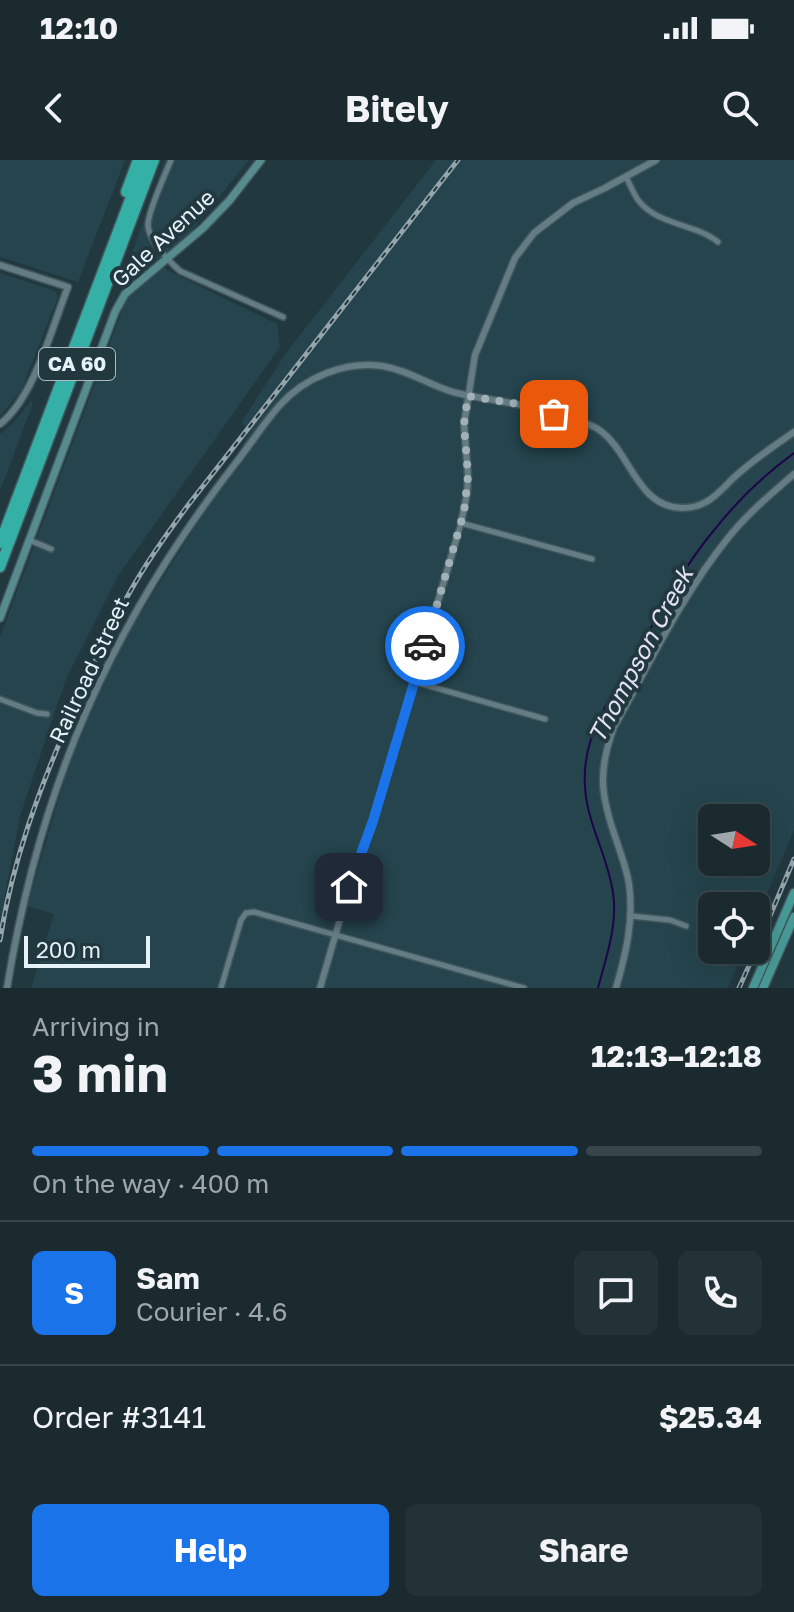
<!DOCTYPE html>
<meta charset="utf-8">
<style>
:root{--surface:#1a2a2f;--page:#233237;--text:#f1f3f6;--muted:#9fa7aa;--line:#38464b;--accent:#1a73e8}
body{margin:0;font-family:"Golos Text",sans-serif;background:var(--page);color:var(--text);height:100vh;display:flex;flex-direction:column;font-size:30px;white-space:nowrap}
*{box-sizing:border-box;margin:0}
p{font-size:26px;color:var(--muted)}
.icon{flex:none;width:44px;height:44px;fill:none;stroke:currentColor;stroke-width:2;stroke-linecap:round;stroke-linejoin:round}
.map{position:relative;height:828px;overflow:hidden}
.details{display:flex;flex-direction:column;background:var(--surface);flex:1}
.details>*{flex:none}
.needle{width:52px;rotate:102deg}
.buttons{position:absolute;left:698px;top:644px;display:grid;gap:16px}
.buttons a{display:grid;place-items:center;width:72px;height:72px;border-radius:12px;background:var(--surface);box-shadow:0 8px 32px #0002,0 0 0 2px var(--line);font-size:40px}
.scale{position:absolute;left:24px;bottom:20px;width:126px;box-sizing:border-box;padding-left:8px;border:4px solid #e5f2f7;border-top:0;font-size:22px;line-height:28px;white-space:nowrap;color:#e5f2f7;-webkit-text-stroke:6px #22383f;paint-order:stroke}
.pin{position:absolute;display:grid;place-items:center;width:68px;height:68px;color:#fff;margin:-34px;border-radius:16px;box-shadow:0 4px 12px #0006}
.courier{position:absolute;display:grid;place-items:center;width:80px;height:80px;margin:-40px;border:6px solid #1a73e8;border-radius:50%;background:#fff;color:#222;box-shadow:0 2px 10px #0007}
.head em{font-style:normal;font-weight:700}
.head div{display:flex;flex-direction:column-reverse}
.head{display:flex;align-items:center;justify-content:space-between;height:136px;padding:0 32px}
h1{font-size:52px;font-weight:700;line-height:60px}
.bar{display:grid;grid-template-columns:repeat(4,1fr);gap:12px 8px;align-content:center;height:96px;padding:0 32px}
.bar i{height:10px;border-radius:6px;background:var(--line)}
.bar .on{background:var(--accent)}
.bar p{grid-column:span 4}
.line{display:flex;align-items:center;gap:20px;padding:0 32px;border-top:2px solid var(--line)}
.line div{flex:1}
.round{display:grid;place-items:center;flex:none;width:84px;height:84px;border-radius:12px;background:var(--page)}
.cta{display:flex;gap:16px;margin-top:auto;padding:16px 32px}
.cta a{flex:1;height:92px;border-radius:12px;background:var(--accent);color:#fff;font-size:32px;font-weight:700;line-height:92px;text-align:center}
.cta a+a{background:var(--page);color:var(--text)}
.status{display:flex;justify-content:space-between;align-items:center;height:56px;padding:0 40px;background:var(--surface);direction:ltr}
.status svg{height:22px;fill:currentColor}
header{display:flex;justify-content:space-between;align-items:center;height:104px;padding:0 32px;background:var(--surface);font-size:36px;font-weight:700}
.map>svg:first-child{display:block}
.built{fill:#25444d;fill-rule:evenodd}
.lines{fill:none;stroke-linecap:round;stroke-linejoin:round}
.stream{stroke:#1f034a;stroke-width:2}
.minor-casing{stroke:#42565c;stroke-width:8}
.tertiary-casing{stroke:#42565c;stroke-width:9}
.secondary-casing{stroke:#42565c;stroke-width:10}
.primary-casing{stroke:#42565c;stroke-width:11}
.motorway-casing{stroke:#42565c;stroke-width:13}
.minor{stroke:#647c84;stroke-width:5}
.tertiary{stroke:#647c84;stroke-width:6}
.secondary{stroke:#568c8e;stroke-width:7}
.primary{stroke:#489b98;stroke-width:8}
.motorway{stroke:#35b0a6;stroke-width:10}
.rail-casing{stroke:#94a5ab;stroke-width:5}
.rail{stroke:#22383f;stroke-width:2;stroke-dasharray:6;stroke-linecap:butt}
.done{stroke:#a1b1b7;stroke-width:8;stroke-dasharray:0 14.4}
.route{stroke:#1a73e8;stroke-width:10}
.labels{text-anchor:middle;stroke-width:8;stroke-linejoin:round;paint-order:stroke}
.shield{fill:#22383f;stroke:#aabac0;stroke-width:2}
.shield-label{font-size:20px;font-weight:bold;fill:#e5f2f7}
.street-label{font-size:22px;fill:#e5f2f7;stroke:#22383f}
.water-label{font-size:24px;font-style:italic;fill:#e4e1f7;stroke:#22383f}
</style>
<div class="status"><b>12:10</b><svg viewBox="0 0 49 12"><path d="M0 12V9h3v3zM5 12V6h3v6zM10 12V3h3v9zM15 12V0h3v12zM26 1h20v11H26zM47 4h2v5h-2z"/></svg></div>
<header><svg class="icon" aria-label="back" viewBox="0 0 24 24"><path d="M15 5l-7 7 7 7"/></svg>Bitely<svg class="icon" aria-label="search" viewBox="0 0 24 24"><circle cx="10" cy="10" r="6"/><path d="M15 15l6 6"/></svg></header>
<div class="map">
<svg width="794" height="828" viewBox="0 0 794 828">
<rect width="100%" height="100%" fill="#22383f"/>
<!-- built -->
<g class="built">
<path d="M0 0H125L78 122 0 97Z"/>
<path d="M165 0H249L190 73 158 99 167 110 277 164 280 187 118 416 66 519 20 656 0 761V477L122 151 125 113Z"/>
<path d="M436 0H794V670L756 760V746H712V790H744L728 828H31L54 754 27 746 66 614 91 549 127 475 213 338 251 270 241 263 286 193ZM712 658H756V702H712Z"/>
<path d="M0 113 55 131 58 137 21 231 0 256Z"/>
<path d="M32 240V246L0 331V274L12 264Z"/>
</g>
<g class="lines">
<!-- stream -->
<path class="stream" d="M598 828C606 797 618 765 613 733 608 696 587 664 585 627 584 611 586 594 591 579 601 550 619 524 634 498 659 454 682 408 715 369 738 340 764 315 794 293"/>
<defs>
<g id="minor">
<path d="M171 0C165 15 148 51 148 65 149 81 169 101 180 111L283 157"/>
<path d="M626 17C630 24 633 33 638 40 658 66 695 63 718 82"/>
<path d="M457 377 461 363 592 399"/>
<path d="M29 380 51 389"/>
<path d="M415 522 545 559"/>
<path d="M0 539 37 553 47 554"/>
<path d="M631 756 670 760 686 766"/>
<path d="M221 828 241 760 246 753 254 752 524 828"/>
</g>
<g id="tertiary">
<path d="M0 105 68 127C52 167 34 238 0 264"/>
<path d="M461 363 467 334 468 316 464 264 475 195 515 98 534 73 573 43 605 28 656 0"/>
<path d="M7 828C40 627 110 465 235 304 250 285 264 263 280 245 305 217 345 201 382 206 408 210 429 225 453 232 475 238 498 240 521 245 535 248 549 253 563 257 575 260 588 263 598 269 631 291 636 347 682 348 690 348 699 346 706 342 719 335 728 322 739 313 756 298 775 285 794 272"/>
<path d="M320 828 354 711 373 661 457 377"/>
<path d="M616 828C626 793 634 761 629 724 627 710 621 695 617 682 601 637 597 613 614 567 650 503 682 435 728 378 747 354 771 334 794 314"/>
</g>
<path id="secondary" d="M0 458 115 152 125 134 203 68 229 41 261 0"/>
<g id="primary">
<path d="M753 828 794 733"/>
<path d="M763 828 794 757"/>
</g>
<g id="motorway">
<path d="M126 32 138 0"/>
<path d="M0 383 145 0"/>
<path d="M0 407 154 0"/>
</g>
</defs>
<!-- minor casing -->
<use href="#minor" class="minor-casing"/>
<!-- tertiary casing -->
<use href="#tertiary" class="tertiary-casing"/>
<!-- secondary casing -->
<use href="#secondary" class="secondary-casing"/>
<!-- primary casing -->
<use href="#primary" class="primary-casing"/>
<!-- motorway casing -->
<use href="#motorway" class="motorway-casing"/>
<!-- minor -->
<use href="#minor" class="minor"/>
<!-- tertiary -->
<use href="#tertiary" class="tertiary"/>
<!-- secondary -->
<use href="#secondary" class="secondary"/>
<!-- primary -->
<use href="#primary" class="primary"/>
<!-- motorway -->
<use href="#motorway" class="motorway"/>
<defs>
<g id="rail">
<path d="M0 780C12 702 39 630 70 558 89 515 107 471 131 430 148 400 168 372 189 344L458 0"/>
<path d="M756 789 794 699"/>
<path d="M739 828 756 790"/>
</g>
</defs>
<!-- rail casing -->
<use href="#rail" class="rail-casing"/>
<!-- rail -->
<use href="#rail" class="rail"/>
</g>
<g class="lines">
<!-- done -->
<path class="done" d="M425 486 464 352 468 316 464 264 468 236 524 245 554 254"/>
<!-- route -->
<path class="route" d="M349 727 373 661 425 486"/>
</g>
<g class="labels">
<!-- shield labels -->
<rect class="shield" x="39" y="188" width="76" height="32" rx="6"/>
<g class="shield-label">
<text x="77" y="211">CA 60</text>
</g>
<!-- street labels -->
<g class="street-label">
<text transform="translate(163 78) rotate(-43)" y="8">Gale Avenue</text>
<text transform="translate(89 510) rotate(-65)" y="8">Railroad Street</text>
</g>
<!-- water labels -->
<g class="water-label">
<text transform="translate(641 495) rotate(-62)" y="8">Thompson Creek</text>
</g>
</g>
</svg>
<div class="buttons">
<a><svg class="needle" viewBox="-14 -14 28 28"><path d="M0-13l5 13h-10z" fill="#e53935"/><path d="M0 13l5-13h-10z" fill="#9fa7aa"/></svg></a>
<a><svg class="icon" aria-label="locate" viewBox="0 0 24 24"><circle cx="12" cy="12" r="6"/><path d="M12 2v4M12 18v4M2 12h4M18 12h4"/></svg></a>
</div>
<div class="scale">200 m</div>
<div class="pin" style="left:554px;top:254px;background:#ea580c"><svg class="icon" aria-label="bag" viewBox="0 0 24 24"><path d="M5 8h14l-1 12H6zM9 8a3 3 0 0 1 6 0"/></svg></div>
<div class="pin" style="left:349px;top:727px;background:#1f2937"><svg class="icon" aria-label="home" viewBox="0 0 24 24"><path d="M3 11l9-7 9 7M6 9v11h12V9"/></svg></div>
<div class="courier" style="left:425px;top:486px"><svg class="icon" aria-label="car" viewBox="0 0 24 24"><path d="M5 17H2v-5l4-1 3-4h7l3 4 3 1v5h-3M9 17h6M6 11h13"/><circle cx="7" cy="17" r="2"/><circle cx="17" cy="17" r="2"/></svg></div>
</div>
<section class="details">
<div class="head"><div><h1>3 min</h1><p>Arriving in</p></div><em>12:13–12:18</em></div>
<div class="bar"><i class="on"></i><i class="on"></i><i class="on"></i><i></i><p>On the way · 400 m</p></div>
<div class="line" style="height:144px"><b class="round" style="background:var(--accent);color:#fff">S</b><div><b>Sam</b><p>Courier · 4.6</p></div><a class="round"><svg class="icon" aria-label="chat" viewBox="0 0 24 24"><path d="M4 5h16v11H9l-5 4z"/></svg></a><a class="round"><svg class="icon" aria-label="phone" viewBox="0 0 24 24"><path d="M5 4h4l2 5-3 2q2 4 5 5l2-3 5 2v4C11 20 4 13 5 4z"/></svg></a></div>
<div class="line" style="height:104px"><div>Order #3141</div><b>$25.34</b></div>
<div class="cta"><a>Help</a><a>Share</a></div>
</section>
